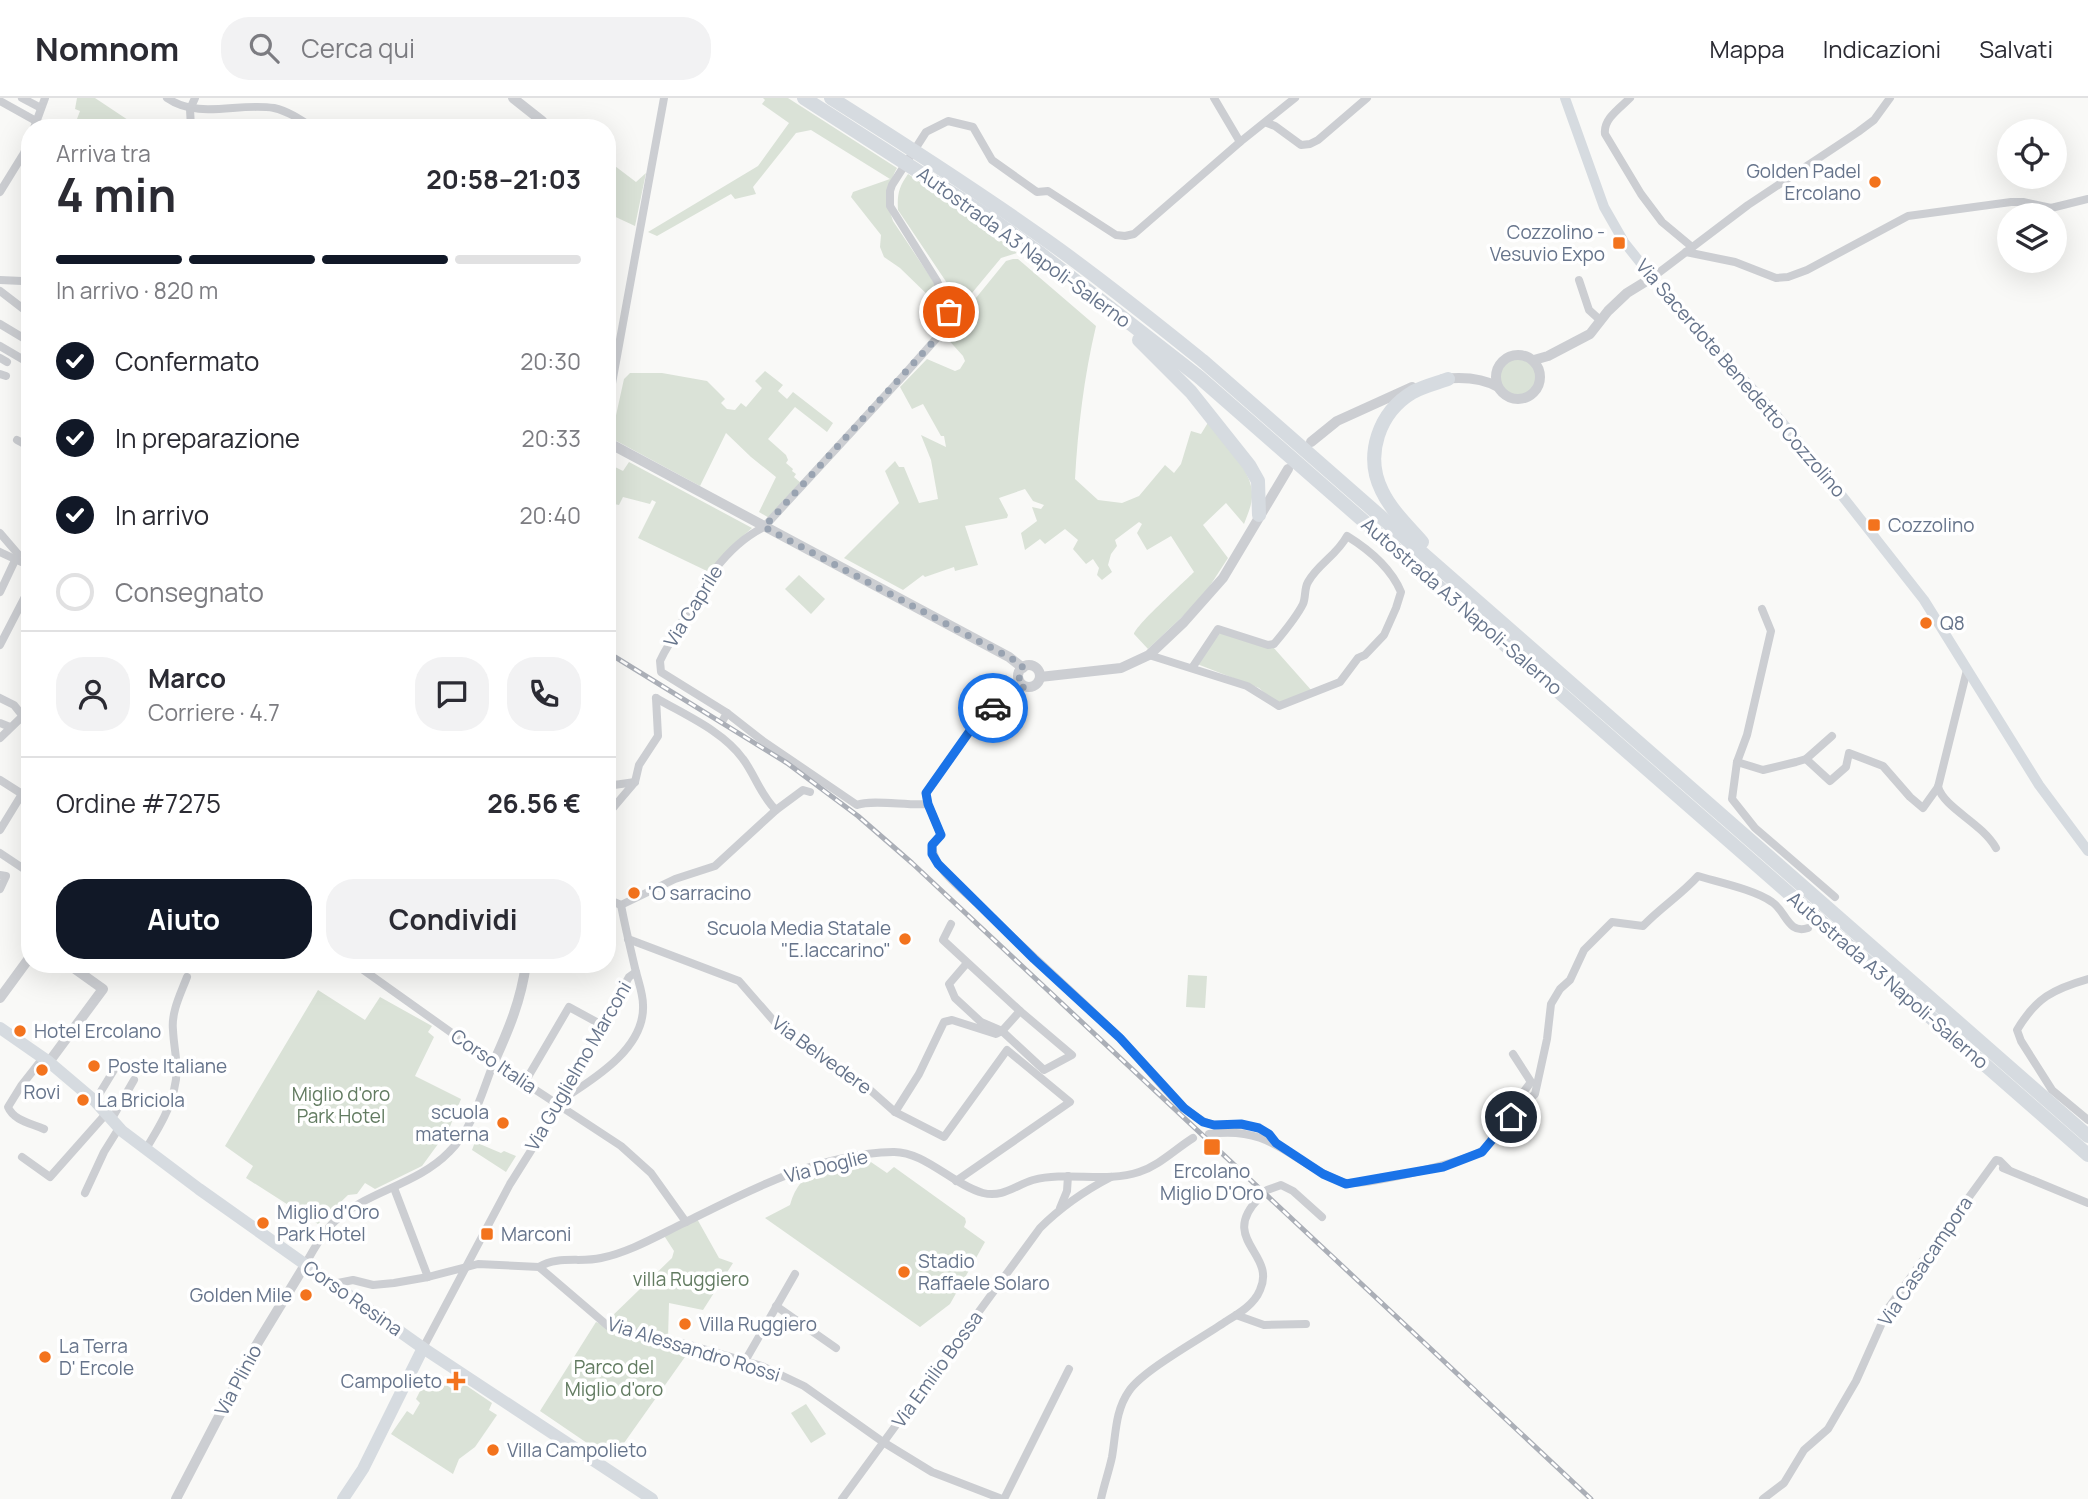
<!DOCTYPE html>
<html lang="it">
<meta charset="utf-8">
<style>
:root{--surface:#fff;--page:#f2f2f3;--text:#2b2b33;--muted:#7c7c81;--line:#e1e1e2;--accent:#111827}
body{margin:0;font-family:Manrope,sans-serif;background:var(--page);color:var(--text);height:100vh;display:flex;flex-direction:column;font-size:26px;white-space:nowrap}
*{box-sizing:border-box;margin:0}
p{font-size:23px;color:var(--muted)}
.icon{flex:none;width:38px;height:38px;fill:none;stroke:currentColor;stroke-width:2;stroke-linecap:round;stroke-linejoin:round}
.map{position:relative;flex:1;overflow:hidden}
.drawer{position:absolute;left:21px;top:21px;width:595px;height:854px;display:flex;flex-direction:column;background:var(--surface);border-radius:28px;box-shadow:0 7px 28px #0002}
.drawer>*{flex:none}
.buttons{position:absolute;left:1997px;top:21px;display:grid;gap:14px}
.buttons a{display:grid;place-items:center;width:70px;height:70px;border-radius:50%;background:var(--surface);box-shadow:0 7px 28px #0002;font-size:35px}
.pin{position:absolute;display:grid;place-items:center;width:60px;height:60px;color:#fff;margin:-30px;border:4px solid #fff;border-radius:50%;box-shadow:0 2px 7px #0007}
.courier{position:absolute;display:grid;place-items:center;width:70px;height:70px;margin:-35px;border:5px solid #1a73e8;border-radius:50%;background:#fff;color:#222;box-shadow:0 2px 9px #0007}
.summary em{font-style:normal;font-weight:700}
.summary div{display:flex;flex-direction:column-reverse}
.summary{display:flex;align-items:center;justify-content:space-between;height:119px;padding:0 35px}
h1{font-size:46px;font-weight:700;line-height:52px}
.bar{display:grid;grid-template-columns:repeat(4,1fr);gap:10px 7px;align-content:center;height:84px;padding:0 35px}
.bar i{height:9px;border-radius:5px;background:var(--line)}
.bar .selected{background:var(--accent)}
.bar p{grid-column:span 4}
.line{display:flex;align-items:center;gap:18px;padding:0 35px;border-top:2px solid var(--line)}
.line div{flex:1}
.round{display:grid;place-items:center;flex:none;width:74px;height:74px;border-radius:28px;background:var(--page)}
ol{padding:0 35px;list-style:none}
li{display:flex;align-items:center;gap:21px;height:77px}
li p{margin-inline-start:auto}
li .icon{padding:7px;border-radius:50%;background:var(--accent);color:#fff;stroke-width:4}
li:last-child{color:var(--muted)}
li i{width:38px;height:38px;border:4px solid var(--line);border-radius:50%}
.action{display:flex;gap:14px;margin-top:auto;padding:14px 35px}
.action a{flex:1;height:80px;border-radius:28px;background:var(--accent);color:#fff;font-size:28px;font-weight:700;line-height:80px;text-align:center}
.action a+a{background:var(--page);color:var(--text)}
header{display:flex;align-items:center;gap:42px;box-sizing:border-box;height:98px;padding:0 35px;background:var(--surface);border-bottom:2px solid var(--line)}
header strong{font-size:33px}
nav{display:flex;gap:38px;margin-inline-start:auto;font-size:24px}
.search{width:490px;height:63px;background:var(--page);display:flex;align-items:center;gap:18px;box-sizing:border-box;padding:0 24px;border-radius:28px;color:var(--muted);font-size:26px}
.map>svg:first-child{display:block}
.green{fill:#dae2d7}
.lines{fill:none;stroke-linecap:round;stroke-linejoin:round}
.minor{stroke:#ccced2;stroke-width:8}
.tertiary{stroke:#ccced2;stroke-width:10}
.secondary{stroke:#d6dbe0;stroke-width:10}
.primary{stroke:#d6dbe0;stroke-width:12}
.motorway{stroke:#d6dbe0;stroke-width:14}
.rail-casing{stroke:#abafb7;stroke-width:5}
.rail{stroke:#fff;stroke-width:2.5;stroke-dasharray:8;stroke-linecap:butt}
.done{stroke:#99a3b1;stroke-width:7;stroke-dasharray:0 12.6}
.route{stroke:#1a73e8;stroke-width:9}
.poi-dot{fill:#f3731d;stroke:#fff;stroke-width:2.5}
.labels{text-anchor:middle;stroke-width:7;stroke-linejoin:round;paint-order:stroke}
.poi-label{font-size:19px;fill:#66748b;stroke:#fff;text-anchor:start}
.street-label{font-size:19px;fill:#66748b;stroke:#fff}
.park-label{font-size:19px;fill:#627b61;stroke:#fff}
</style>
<header>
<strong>Nomnom</strong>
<div class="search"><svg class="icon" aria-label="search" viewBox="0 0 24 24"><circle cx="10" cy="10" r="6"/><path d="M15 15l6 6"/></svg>Cerca qui</div>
<nav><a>Mappa</a><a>Indicazioni</a><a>Salvati</a></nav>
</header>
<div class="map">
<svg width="2088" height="1401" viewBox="0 0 2088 1401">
<rect width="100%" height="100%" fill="#f9f9f7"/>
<!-- green -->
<g class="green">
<path d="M77 0H95L140 30H63L64 26 74 29 80 13 75 11Z"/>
<path d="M763 0H788L897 70C887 88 886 104 893 123L939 192 945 214 942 224 936 214 935 204 900 170 884 159 880 149 881 137 851 99 853 94 890 81 811 32 796 35 753 89 756 96 735 101 731 96 657 138 648 134 758 68 789 25 762 6 765 2Z"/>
<path d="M607 62 636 84 646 75 635 128 607 115Z"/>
<path d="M908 76 957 109 1017 155 1001 160 962 207 952 203 951 193 945 182 898 112C897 96 899 89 908 76Z"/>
<path d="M1013 161H1018L1096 228C1084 279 1078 329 1075 381L1098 402 1122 405 1139 398 1165 367 1174 375 1181 366 1191 333 1201 336 1209 323C1222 341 1251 372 1252 394 1253 405 1248 415 1244 426L1226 405 1203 427 1228 460 1202 500 1148 551 1134 536C1136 527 1183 485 1194 474L1171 438 1147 452 1137 435 1142 426 1139 424 1115 442 1117 448 1111 456 1108 467 1112 474 1102 482 1097 477 1099 470 1093 461 1086 466 1073 451 1078 442 1065 431 1045 446 1040 441 1025 452 1021 435 1037 423 1032 409 1041 411 1044 407 1033 403 1025 391 999 400 1008 417 1007 420 965 428 978 467 955 473 954 469 925 479 923 477 903 492 844 460 899 405 885 373 895 363 899 369H904L919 405 938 401 931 362 921 337 946 349 944 338H941L923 306 912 311 900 289 927 261 955 273 960 271 965 263 963 258 945 238 1006 163Z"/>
<circle cx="1518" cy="279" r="18"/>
<path d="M765 273 783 287 778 293 787 301 793 294 833 325 827 334 795 309 768 341 786 357 788 362 786 365 793 371 792 373 796 376 794 379 801 385 771 421 759 414 776 379 751 359 726 335 700 388 611 340 624 281 630 275H662L707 283 725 301 721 305 727 311 735 312 741 305 746 309 762 290 755 283Z"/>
<path d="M629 364 752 430 734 446 709 474 638 440 656 404 652 402 650 406 623 399 619 407 609 405 607 407V365L623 373Z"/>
<path d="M799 477 825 501 811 516 785 491Z"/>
<path d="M1220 535 1273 549 1312 593 1281 605 1274 603 1259 590 1197 566Z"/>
<path d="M1188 877 1207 878 1205 910 1186 909Z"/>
<path d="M318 892 365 922 380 899 432 928 428 934 434 939 415 978 461 1001 449 1031 422 1068 375 1091 365 1085 357 1096 348 1097 318 1126 246 1080 253 1068 225 1048Z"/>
<path d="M475 1044 501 1055 504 1053 516 1058 506 1074 472 1052Z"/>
<path d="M865 1060 887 1075 894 1069 965 1120 966 1124 964 1129 985 1144 950 1206 920 1229 765 1120 790 1107C800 1070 831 1064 865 1060Z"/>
<path d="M696 1119 719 1160 733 1165 703 1212 669 1205 668 1240 607 1223 672 1160 674 1153 663 1136Z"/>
<path d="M596 1224 621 1234 692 1249 612 1362 540 1313Z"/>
<path d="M429 1275 458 1295 464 1286 492 1305 489 1312 497 1317 475 1349 459 1361 453 1376 391 1336 407 1313 413 1317 420 1305 416 1301 422 1289 420 1285Z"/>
<path d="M806 1306 826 1336 811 1345 791 1315Z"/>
</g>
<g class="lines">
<!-- minor -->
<g class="minor">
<path d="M22 0 41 10"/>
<path d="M167 0C199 22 238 4 274 10 288 13 301 22 313 30"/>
<path d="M1630 0C1620 10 1603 21 1605 36L1641 96 1662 124 1692 149"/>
<path d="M0 3 36 23"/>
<path d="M1267 25 1275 28 1301 47 1310 46 1318 42 1367 0"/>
<path d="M34 30 45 0"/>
<path d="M191 30 190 11 195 0"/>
<path d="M1240 44 1295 0"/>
<path d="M0 94 24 55 30 41"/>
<path d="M1686 154 1735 164 1776 180 1788 179 1807 172 1908 118 2011 104H2023L2051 110 2088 101"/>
<path d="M1653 179 1748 107 1858 34 1874 22 1890 0"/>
<path d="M0 182 22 183 30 180"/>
<path d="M1579 182 1589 212 1600 222"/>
<path d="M0 193 30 216"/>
<path d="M0 226 30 244"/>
<path d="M0 248 29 265"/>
<path d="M0 260 7 264"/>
<path d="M0 276 6 278"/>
<path d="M607 313 664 0"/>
<path d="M17 342 30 349"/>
<path d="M0 435 18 456 0 494"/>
<path d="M0 454 30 468"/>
<path d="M1762 511 1771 533 1747 637 1737 664 1732 701 1755 730 1835 799"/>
<path d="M0 547 30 489"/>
<path d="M1149 557 1247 588 1279 608 1340 584 1358 560 1365 557 1384 537 1396 510 1401 494C1391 470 1368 451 1347 438 1337 457 1318 466 1308 484 1304 491 1306 499 1303 506 1296 520 1284 534 1274 546L1268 547 1218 531 1192 570"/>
<path d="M1025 588 984 617 974 627 926 695 928 706 941 737 932 747C933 771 963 792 980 808 1026 853 1074 895 1120 940 1144 965 1173 1007 1203 1023 1228 1037 1250 1013 1276 1045"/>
<path d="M0 600 14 607 22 617"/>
<path d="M656 600C685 617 723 633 743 661 755 677 761 698 776 712"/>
<path d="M727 615 763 643 857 707C872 701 908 708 928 706"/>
<path d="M723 622 727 615 661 574 660 563 664 555C691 510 715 453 764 429L904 277 943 233 947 224 949 214 937 183 890 108V93L892 87 926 34 948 23 973 29 992 62 1037 94 1048 93 1116 137 1125 138 1134 136 1240 44 1214 0"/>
<path d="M0 625 10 629"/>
<path d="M0 640 30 611"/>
<path d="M1806 661 1830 683 1846 669 1849 655 1883 668 1910 699 1923 710 1938 689 1967 572"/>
<path d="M1737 664 1763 672 1796 664 1806 661 1832 638"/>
<path d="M0 682 30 701"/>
<path d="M607 688 635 684"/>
<path d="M1938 689C1945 711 1981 724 1996 750"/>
<path d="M607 717 635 684 639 667 658 638 656 600"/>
<path d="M0 732 22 696"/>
<path d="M0 755 30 775"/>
<path d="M0 777 6 778 0 791"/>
<path d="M607 801 621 807"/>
<path d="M621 807 675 781 715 768 776 712 803 692 810 694"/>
<path d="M951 826 943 842 1020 913 1072 957 1044 972 1002 933 981 924 955 900 949 886 967 865"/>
<path d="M628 841 739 883 779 929 869 991 895 1014 944 1039 1007 952 1070 1004 956 1083"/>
<path d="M355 866 487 960 621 1048 651 1075 686 1124"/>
<path d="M2088 881C2053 891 2036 900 2017 932L2021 943 2052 992 2088 1022"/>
<path d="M43 960 21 988 8 1009C14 1023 31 1025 44 1031"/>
<path d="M525 984 569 909 602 927"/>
<path d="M566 999C597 979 645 949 643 907 643 895 638 883 635 870 630 849 625 828 621 807"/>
<path d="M95 1003 117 967"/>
<path d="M895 1014 919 976 944 924 952 922 996 936 1002 933 1020 913"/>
<path d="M1511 1019 1535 996 1547 941 1551 906 1560 891 1570 882 1584 852 1612 824 1643 828C1661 809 1681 797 1698 778 1718 784 1756 792 1772 804 1786 813 1788 837 1808 830"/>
<path d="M111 1022 134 982"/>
<path d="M1209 1036C1274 1027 1289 1064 1342 1084 1357 1090 1469 1064 1483 1052 1493 1044 1502 1030 1511 1019L1507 1016 1531 984 1513 956"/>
<path d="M146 1051C157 1032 169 1014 174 992 180 969 174 954 173 932 171 914 181 895 187 879"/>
<path d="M22 1059 50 1079 105 1017"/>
<path d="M2003 1070 2088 1105"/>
<path d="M394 1090 428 1179"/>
<path d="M1267 1092 1281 1087 1293 1093 1322 1119"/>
<path d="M85 1095 104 1054 119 1030"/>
<path d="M1060 1110 1067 1093 1068 1078"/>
<path d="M305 1167C313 1152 323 1134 335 1123 367 1093 417 1087 449 1054 473 1031 482 994 494 964"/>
<path d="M539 1169C558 1157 581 1165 601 1160 630 1154 657 1138 684 1125 750 1092 817 1056 893 1054 924 1053 953 1087 983 1095 1003 1100 1016 1087 1033 1082 1067 1073 1106 1085 1139 1074 1160 1067 1174 1052 1193 1040"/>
<path d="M333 1186 353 1182 373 1187 394 1185 428 1179 478 1166 539 1169 608 1228 693 1248 762 1268 804 1288 883 1344 932 1374 1002 1401"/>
<path d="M776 1208 836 1250"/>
<path d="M1236 1217 1264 1227 1306 1226"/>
<path d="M423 1250 510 1086 564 1000 579 968 629 879 636 874"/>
<path d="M745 1263 795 1176"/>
<path d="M842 1401 1040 1130C1062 1108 1084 1093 1111 1079"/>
<path d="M1004 1401 1069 1271"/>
<path d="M1101 1401C1104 1387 1109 1373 1112 1359 1116 1336 1115 1313 1129 1293 1143 1272 1202 1240 1225 1224 1238 1216 1254 1207 1260 1192 1277 1155 1218 1142 1259 1100"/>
<path d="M1763 1401 1784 1385 1804 1352 1828 1331 1856 1283 1889 1209 1996 1062 2000 1063 2008 1071"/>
</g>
<!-- tertiary -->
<g class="tertiary">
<path d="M513 0 542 23 547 30"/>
<circle cx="1518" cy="279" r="22"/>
<path d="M1534 262 1548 258 1590 236 1608 213 1627 195 1653 179"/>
<path d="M1443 281C1461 279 1482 280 1498 289"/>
<path d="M607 344 1009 559 1023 570"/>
<path d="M1311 344 1337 323 1412 289"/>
<circle cx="1029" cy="578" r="11"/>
<path d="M1040 579 1121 570 1149 557 1184 524 1223 480 1288 371"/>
<path d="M0 900 30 859"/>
<path d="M49 964 103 891 68 866"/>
<path d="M494 964C509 931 521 902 526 866"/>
<path d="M176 1401 254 1251 305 1167"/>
</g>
<!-- secondary -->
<path class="secondary" d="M1565 0 1604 109 1624 144 1670 202 1771 311 1821 371 1924 502 2039 687 2088 753"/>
<!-- primary -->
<g class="primary">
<path d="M0 930 49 964 95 1003 122 1033 199 1091 423 1250 652 1401"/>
<path d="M343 1401 363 1371 423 1250"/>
</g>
<!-- motorway -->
<g class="motorway">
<path d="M804 0 986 117 1041 156 1199 279 2088 1057"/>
<path d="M831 0C904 46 976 92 1046 142 1100 180 1152 222 1203 263L2088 1038"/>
<path d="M1139 242 1191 294 1249 367 1258 383 1259 417"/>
<path d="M1422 444C1408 428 1391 412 1382 393 1364 357 1379 314 1413 294 1424 288 1437 285 1448 281"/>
</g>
<defs>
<path id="rail" d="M607 554 787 665 858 718 912 765 1591 1401"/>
</defs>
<!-- rail casing -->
<use href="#rail" class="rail-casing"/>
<!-- rail -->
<use href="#rail" class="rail"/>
</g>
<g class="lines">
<!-- done -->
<path class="done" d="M949 214 943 233 764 429 1020 565 1023 570 1020 574 1019 582 1025 588 993 610"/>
<!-- route -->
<path class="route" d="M993 610 974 627 926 695 928 706 941 737 932 747V756L938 766 1034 861 1120 940 1184 1010 1203 1024 1214 1027 1241 1026 1259 1030 1269 1036 1276 1045 1323 1076 1346 1086 1443 1069 1482 1054 1511 1019"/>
</g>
<!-- markers -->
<g class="poi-dot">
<circle cx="1875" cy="84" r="7"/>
<rect x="1612" y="138" width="14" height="14" rx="3.5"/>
<rect x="1867" y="420" width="14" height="14" rx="3.5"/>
<circle cx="1926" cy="525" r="7"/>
<circle cx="634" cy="795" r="7"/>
<circle cx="905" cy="841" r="7"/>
<circle cx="20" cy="933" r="7"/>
<circle cx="94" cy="968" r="7"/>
<circle cx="42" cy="972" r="7"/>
<circle cx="83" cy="1002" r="7"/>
<circle cx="503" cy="1025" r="7"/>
<rect x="1203" y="1040" width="18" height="18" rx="3.5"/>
<circle cx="263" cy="1125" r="7"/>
<rect x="480" y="1129" width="14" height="14" rx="3.5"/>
<circle cx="904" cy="1174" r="7"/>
<circle cx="306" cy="1197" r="7"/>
<circle cx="685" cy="1226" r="7"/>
<circle cx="45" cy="1259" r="7"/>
<path d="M452.5 1272.5h7v7h7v7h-7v7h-7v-7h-7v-7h7z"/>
<circle cx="493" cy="1352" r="7"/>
</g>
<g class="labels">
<!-- poi labels -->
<g class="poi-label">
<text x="1861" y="80" text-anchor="end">Golden Padel<tspan x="1861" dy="22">Ercolano</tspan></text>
<text x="1605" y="141" text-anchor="end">Cozzolino -<tspan x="1605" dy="22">Vesuvio Expo</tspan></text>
<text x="1888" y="434">Cozzolino</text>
<text x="1940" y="532">Q8</text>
<text x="648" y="802">'O sarracino</text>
<text x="891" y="837" text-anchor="end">Scuola Media Statale<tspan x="891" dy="22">"E.Iaccarino"</tspan></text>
<text x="34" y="940">Hotel Ercolano</text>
<text x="108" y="975">Poste Italiane</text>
<text x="42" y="1001" text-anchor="middle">Rovi</text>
<text x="97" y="1009">La Briciola</text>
<text x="489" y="1021" text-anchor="end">scuola<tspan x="489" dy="22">materna</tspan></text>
<text x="1212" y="1080" text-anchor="middle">Ercolano<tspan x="1212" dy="22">Miglio D'Oro</tspan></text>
<text x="277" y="1121">Miglio d'Oro<tspan x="277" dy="22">Park Hotel</tspan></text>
<text x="501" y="1143">Marconi</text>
<text x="918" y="1170">Stadio<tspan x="918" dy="22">Raffaele Solaro</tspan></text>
<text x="292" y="1204" text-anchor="end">Golden Mile</text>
<text x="699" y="1233">Villa Ruggiero</text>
<text x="59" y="1255">La Terra<tspan x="59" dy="22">D' Ercole</tspan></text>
<text x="442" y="1290" text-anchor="end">Campolieto</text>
<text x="507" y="1359">Villa Campolieto</text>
</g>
<!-- street labels -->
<g class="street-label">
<text transform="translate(1024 149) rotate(36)" y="7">Autostrada A3 Napoli-Salerno</text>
<text transform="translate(1741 280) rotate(49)" y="7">Via Sacerdote Benedetto Cozzolino</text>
<text transform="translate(693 508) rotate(-58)" y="7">Via Caprile</text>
<text transform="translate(1462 508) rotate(41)" y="7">Autostrada A3 Napoli-Salerno</text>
<text transform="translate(1888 882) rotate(41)" y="7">Autostrada A3 Napoli-Salerno</text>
<text transform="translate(822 957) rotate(36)" y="7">Via Belvedere</text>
<text transform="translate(494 963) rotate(34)" y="7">Corso Italia</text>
<text transform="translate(578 968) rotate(-60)" y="7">Via Guglielmo Marconi</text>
<text transform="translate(826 1068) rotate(-14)" y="7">Via Doglie</text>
<text transform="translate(1925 1163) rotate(-56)" y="7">Via Casacampora</text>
<text transform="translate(353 1200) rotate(35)" y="7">Corso Resina</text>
<text transform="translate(694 1251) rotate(17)" y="7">Via Alessandro Rossi</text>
<text transform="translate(937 1271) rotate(-54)" y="7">Via Emilio Bossa</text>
<text transform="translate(238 1282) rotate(-62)" y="7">Via Plinio</text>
</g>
<!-- park labels -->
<g class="park-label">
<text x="341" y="1003">Miglio d'oro<tspan x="341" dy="22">Park Hotel</tspan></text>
<text x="691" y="1188">villa Ruggiero</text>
<text x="614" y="1276">Parco del<tspan x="614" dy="22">Miglio d'oro</tspan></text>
</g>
</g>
</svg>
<div class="buttons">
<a><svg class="icon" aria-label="locate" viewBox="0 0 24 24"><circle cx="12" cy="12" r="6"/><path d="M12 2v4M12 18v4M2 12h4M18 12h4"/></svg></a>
<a><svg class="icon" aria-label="layers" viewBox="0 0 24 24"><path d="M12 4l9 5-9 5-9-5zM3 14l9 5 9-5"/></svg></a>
</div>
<div class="pin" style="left:949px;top:214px;background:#ea580c"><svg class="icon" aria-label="bag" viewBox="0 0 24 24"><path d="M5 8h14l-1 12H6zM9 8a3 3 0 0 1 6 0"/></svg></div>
<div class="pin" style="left:1511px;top:1019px;background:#1f2937"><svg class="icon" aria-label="home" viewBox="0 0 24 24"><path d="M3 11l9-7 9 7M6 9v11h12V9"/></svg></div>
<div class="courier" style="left:993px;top:610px"><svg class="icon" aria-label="car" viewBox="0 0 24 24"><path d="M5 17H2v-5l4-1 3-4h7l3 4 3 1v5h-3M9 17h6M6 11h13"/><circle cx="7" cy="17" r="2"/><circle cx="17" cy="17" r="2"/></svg></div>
<section class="drawer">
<div class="summary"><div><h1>4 min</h1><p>Arriva tra</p></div><em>20:58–21:03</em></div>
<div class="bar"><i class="selected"></i><i class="selected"></i><i class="selected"></i><i></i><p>In arrivo · 820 m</p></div>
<ol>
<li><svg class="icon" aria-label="check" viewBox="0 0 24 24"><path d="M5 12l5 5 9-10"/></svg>Confermato<p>20:30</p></li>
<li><svg class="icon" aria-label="check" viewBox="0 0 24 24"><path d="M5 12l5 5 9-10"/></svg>In preparazione<p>20:33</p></li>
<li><svg class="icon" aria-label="check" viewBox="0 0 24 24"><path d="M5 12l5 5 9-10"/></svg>In arrivo<p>20:40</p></li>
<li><i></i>Consegnato</li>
</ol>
<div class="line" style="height:126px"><a class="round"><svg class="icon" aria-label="person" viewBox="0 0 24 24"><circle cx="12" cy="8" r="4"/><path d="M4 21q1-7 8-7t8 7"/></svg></a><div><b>Marco</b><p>Corriere · 4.7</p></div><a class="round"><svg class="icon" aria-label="chat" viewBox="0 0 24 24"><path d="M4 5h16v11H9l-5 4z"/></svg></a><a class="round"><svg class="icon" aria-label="phone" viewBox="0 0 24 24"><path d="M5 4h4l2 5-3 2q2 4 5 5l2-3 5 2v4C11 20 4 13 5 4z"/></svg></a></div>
<div class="line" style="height:91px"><div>Ordine #7275</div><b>26.56 €</b></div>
<div class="action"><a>Aiuto</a><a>Condividi</a></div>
</section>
</div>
